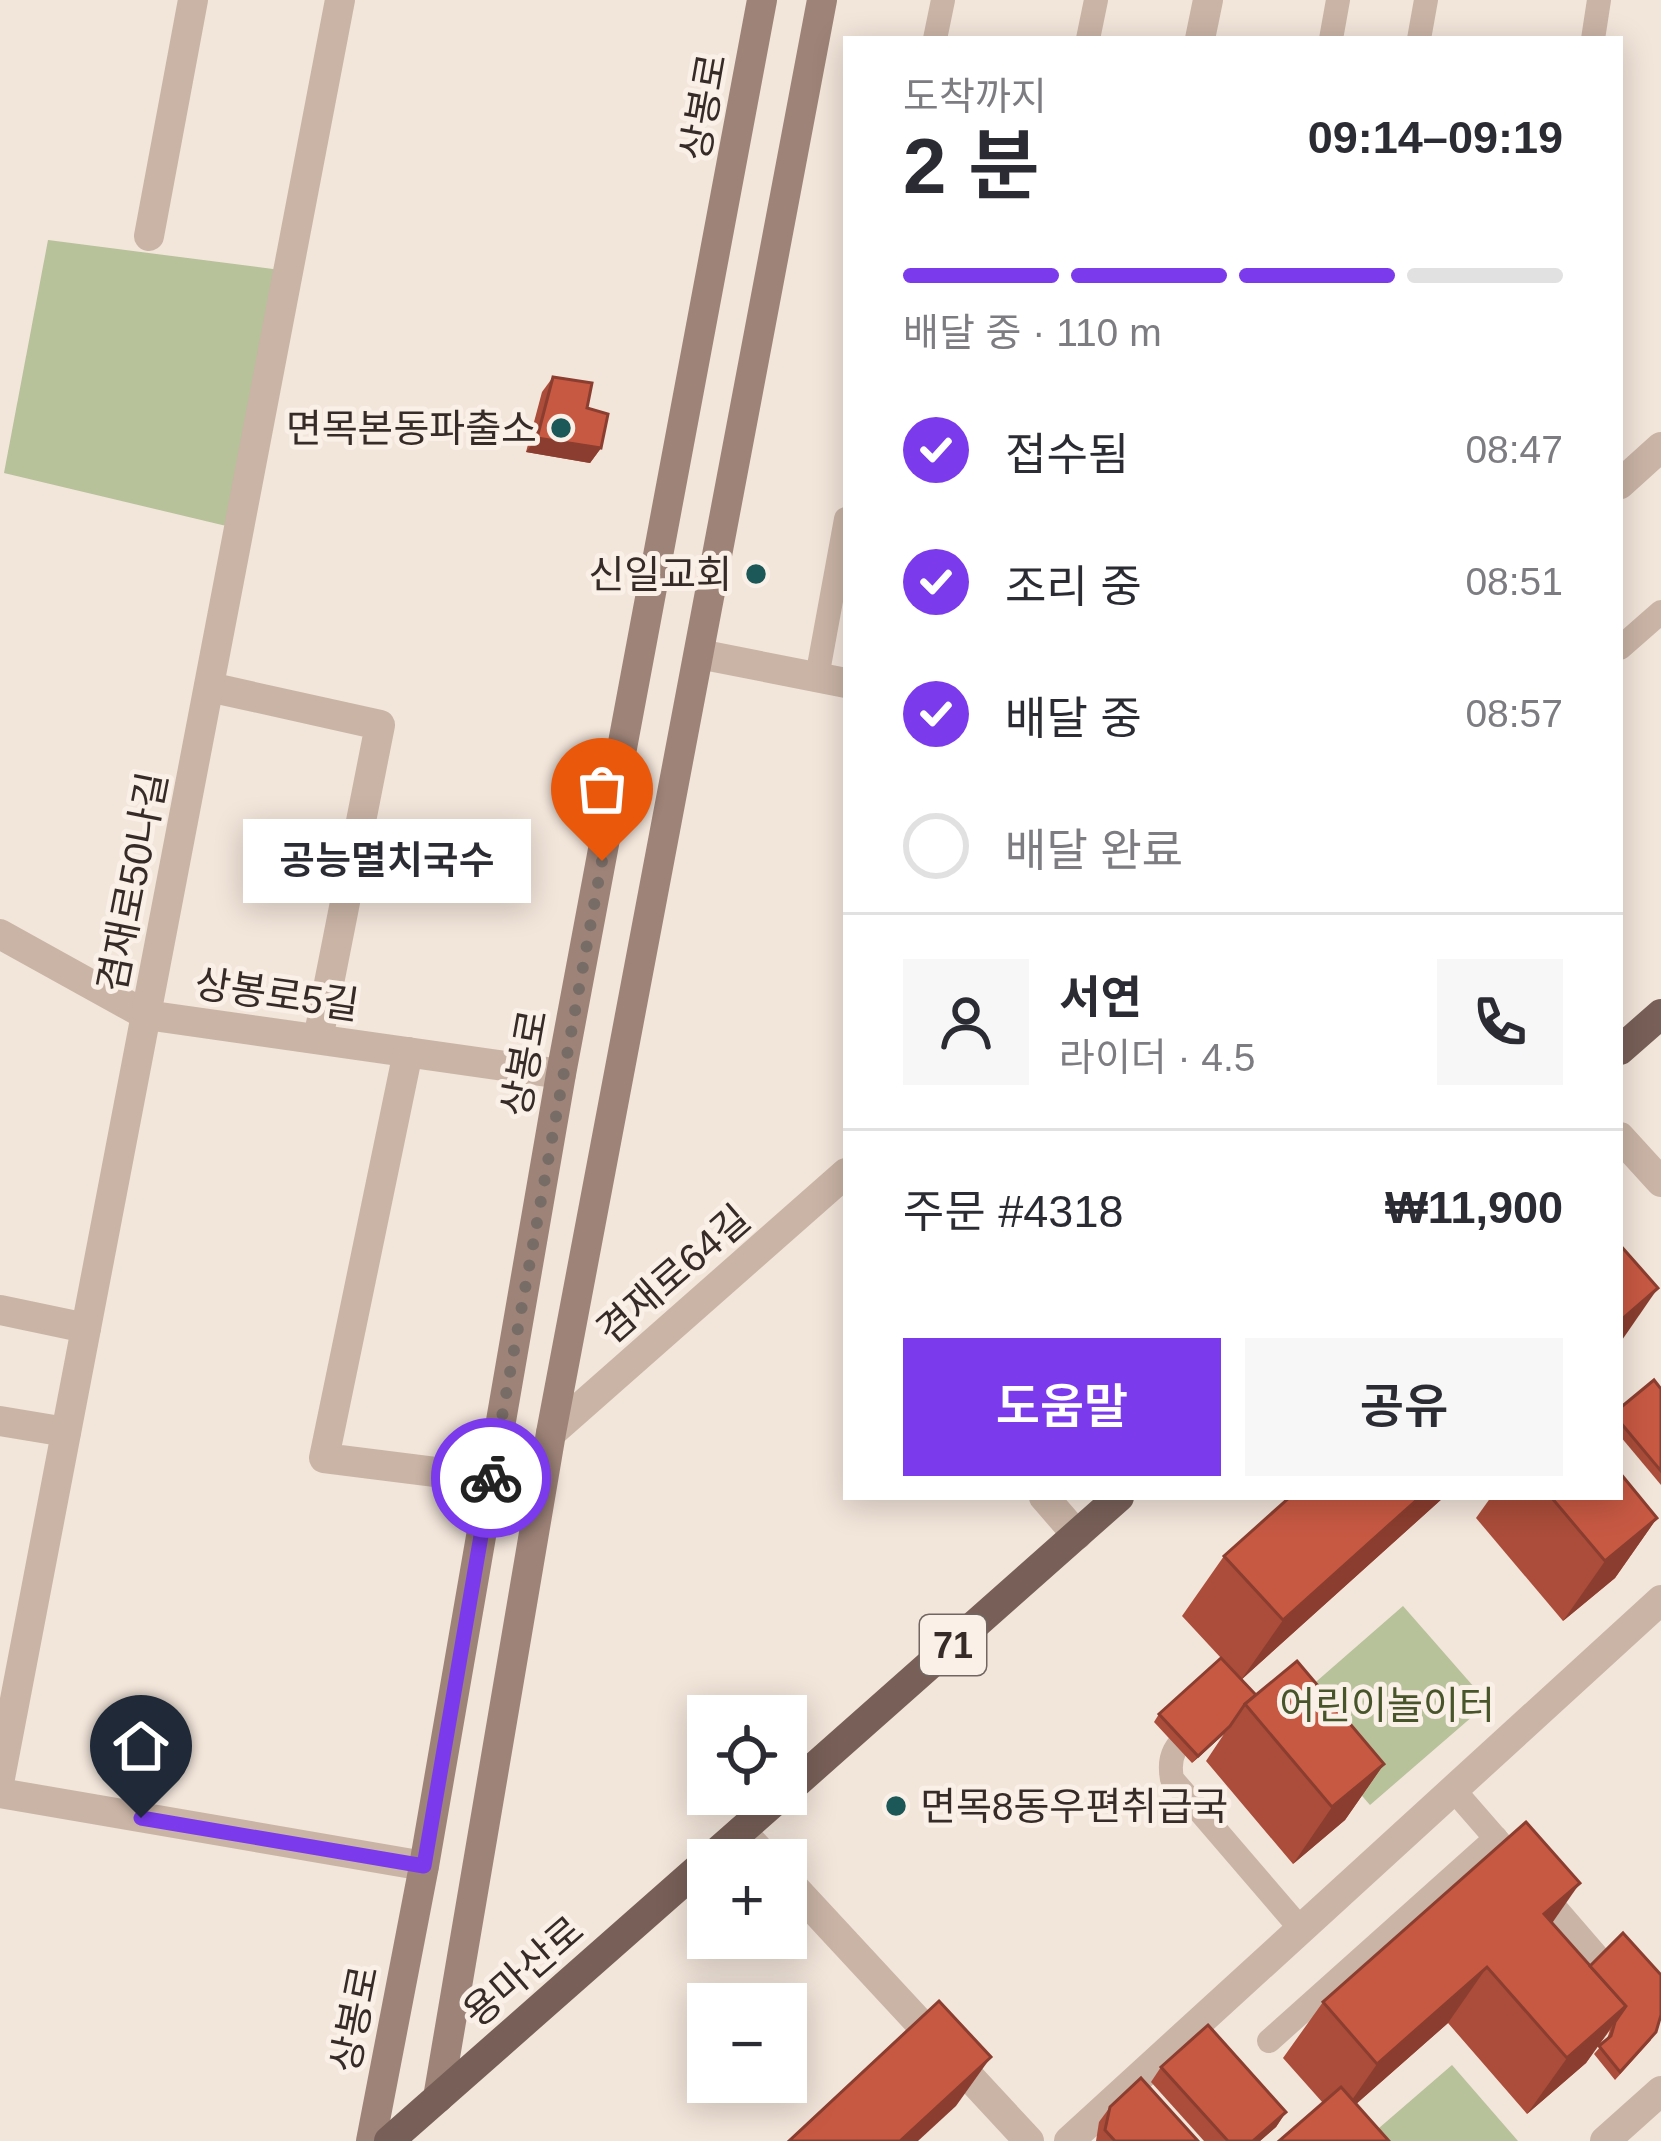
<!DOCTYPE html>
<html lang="ko">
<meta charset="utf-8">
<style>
:root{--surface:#fff;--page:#f7f7f7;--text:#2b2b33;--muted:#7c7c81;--line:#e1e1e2;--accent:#7c3aed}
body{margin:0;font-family:Helvetica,"Noto Sans KR",sans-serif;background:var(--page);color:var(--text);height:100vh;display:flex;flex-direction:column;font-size:45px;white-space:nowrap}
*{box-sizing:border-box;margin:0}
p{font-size:39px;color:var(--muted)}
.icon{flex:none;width:66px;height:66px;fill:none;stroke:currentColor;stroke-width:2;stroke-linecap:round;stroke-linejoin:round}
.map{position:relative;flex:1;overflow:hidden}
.panel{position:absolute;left:843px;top:36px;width:780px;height:1464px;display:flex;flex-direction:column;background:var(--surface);border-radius:0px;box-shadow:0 6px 30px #0003}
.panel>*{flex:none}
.controls{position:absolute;left:687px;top:1695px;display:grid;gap:24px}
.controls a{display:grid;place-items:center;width:120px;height:120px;border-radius:0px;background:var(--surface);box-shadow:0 6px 30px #0003;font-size:60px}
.pin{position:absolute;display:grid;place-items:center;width:102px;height:102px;color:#fff;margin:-123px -51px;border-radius:50% 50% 50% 0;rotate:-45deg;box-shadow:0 0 12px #0007}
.pin .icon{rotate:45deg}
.courier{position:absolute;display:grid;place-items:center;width:120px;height:120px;margin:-60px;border:9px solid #7c3aed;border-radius:50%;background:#fff;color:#222;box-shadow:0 3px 15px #0007}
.bubble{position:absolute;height:84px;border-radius:0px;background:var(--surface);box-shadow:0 6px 30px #0003;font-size:39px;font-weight:600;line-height:84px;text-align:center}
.headline em{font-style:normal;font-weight:600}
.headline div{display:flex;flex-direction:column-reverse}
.headline{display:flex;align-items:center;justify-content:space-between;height:204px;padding:0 60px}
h1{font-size:78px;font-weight:600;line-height:90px}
.bar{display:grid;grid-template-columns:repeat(4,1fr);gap:18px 12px;align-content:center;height:144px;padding:0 60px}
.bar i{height:15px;border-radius:9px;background:var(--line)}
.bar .active{background:var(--accent)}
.bar p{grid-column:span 4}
.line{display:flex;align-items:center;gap:30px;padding:0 60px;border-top:3px solid var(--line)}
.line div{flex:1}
.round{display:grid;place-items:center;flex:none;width:126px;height:126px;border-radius:0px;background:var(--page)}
ol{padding:0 60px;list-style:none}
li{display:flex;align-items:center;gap:36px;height:132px}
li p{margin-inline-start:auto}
li .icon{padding:12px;border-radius:50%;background:var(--accent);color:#fff;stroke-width:4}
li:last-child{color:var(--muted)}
li i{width:66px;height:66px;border:6px solid var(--line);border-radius:50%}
.cta{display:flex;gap:24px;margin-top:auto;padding:24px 60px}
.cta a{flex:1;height:138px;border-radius:0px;background:var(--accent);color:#fff;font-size:48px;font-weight:600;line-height:138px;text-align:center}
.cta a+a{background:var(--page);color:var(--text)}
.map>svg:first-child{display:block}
.green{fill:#b7c19a}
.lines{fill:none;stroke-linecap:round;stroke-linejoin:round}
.service{stroke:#cab4a6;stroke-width:24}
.minor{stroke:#cab4a6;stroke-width:30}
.secondary{stroke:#9e8378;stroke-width:30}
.primary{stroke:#786058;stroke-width:30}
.wall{fill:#ab4d3a}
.shaded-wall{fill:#8b3e2f}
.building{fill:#c75943;stroke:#8b3e2f;stroke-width:3}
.done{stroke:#786c66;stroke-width:12;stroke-dasharray:0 21.6}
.route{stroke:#7c3aed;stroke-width:15}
.poi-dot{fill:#1c5858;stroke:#faf0e7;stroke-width:4.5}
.labels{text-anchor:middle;stroke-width:10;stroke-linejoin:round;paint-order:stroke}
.shield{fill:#faf0e7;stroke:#716661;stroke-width:3}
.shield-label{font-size:36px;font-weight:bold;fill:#362b27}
.street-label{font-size:39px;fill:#362b27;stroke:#faf0e7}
.poi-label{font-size:39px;fill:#362b27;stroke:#faf0e7;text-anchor:end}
.park-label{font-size:39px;fill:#48552b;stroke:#faf0e7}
</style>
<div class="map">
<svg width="1661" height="2141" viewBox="0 0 1661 2141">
<rect width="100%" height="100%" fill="#f2e5da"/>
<!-- green -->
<g class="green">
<path d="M48 240 288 271 239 529 4 473Z"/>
<path d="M1403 1606 1488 1703 1370 1805 1286 1708Z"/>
<path d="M1452 2065 1518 2141H1364Z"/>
</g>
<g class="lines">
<!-- service -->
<g class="service">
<path d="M935 39 943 0"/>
<path d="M1088 39 1096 0"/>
<path d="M1331 39 1338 0"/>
<path d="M1419 39 1426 0"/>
<path d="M1593 39 1599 0"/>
<path d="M1620 648 1661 612"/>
<path d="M817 677 846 519"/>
<path d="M1197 1726C1178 1744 1167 1752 1172 1779L1300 1928"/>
<path d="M1452 1788 1506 1850"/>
<path d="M1540 1890 1597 1956"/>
<path d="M1269 2041 1496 1838"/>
</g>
<!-- minor -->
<g class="minor">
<path d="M1200 39 1208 0"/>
<path d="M149 236 193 0"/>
<path d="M1620 484 1661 447"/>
<path d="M699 654 846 683"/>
<path d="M209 687 380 725 318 1039"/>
<path d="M0 934 146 1015 561 1074"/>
<path d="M408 1052 324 1458 491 1479"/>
<path d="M1620 1137 1661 1182"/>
<path d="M0 1310 86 1328"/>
<path d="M0 1421 66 1432"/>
<path d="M551 1433 846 1173"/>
<path d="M1044 1497 1077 1535"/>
<path d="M0 1778 340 0"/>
<path d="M0 1793 424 1866"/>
<path d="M741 1831 768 1860"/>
<path d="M786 1879 1029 2141"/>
<path d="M1069 2141 1661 1600"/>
<path d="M1605 2141 1661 2091"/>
</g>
<!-- secondary -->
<g class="secondary">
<path d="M438 2098 551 1433 822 0"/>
<path d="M371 2141 424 1866 561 1074 762 0"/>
</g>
<!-- primary -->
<g class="primary">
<path d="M1620 1050 1661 1014"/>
<path d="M786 1792 1119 1497"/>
<path d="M708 1860 783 1794"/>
<path d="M389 2141 708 1860"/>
</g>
</g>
<!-- wall -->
<g class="wall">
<path d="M553 377 587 408 601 448 590 463 526 452 542 392Z"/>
<path d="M1661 1389V1485L1620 1436V1408Z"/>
<path d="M1290 1497H1444L1241 1680 1256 1695 1384 1764 1345 1820 1293 1864 1206 1761 1224 1734 1192 1763 1154 1722 1159 1714 1221 1658 1182 1616 1224 1556Z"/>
<path d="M1491 1497H1620L1657 1518 1615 1578 1563 1621 1476 1518Z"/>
<path d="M1552 1923 1651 2040 1615 2080 1594 2054 1607 2039 1610 2030 1586 2063 1527 2114 1448 2023 1356 2104 1323 2103 1283 2058 1323 2002Z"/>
<path d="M1161 2067 1286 2112 1276 2127 1260 2141H1204L1151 2082Z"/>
<path d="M1110 2107 1198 2141H1096L1099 2122Z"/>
</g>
<!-- shaded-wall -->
<g class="shaded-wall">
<path d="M537 438 601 448 590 463 526 452Z"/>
<path d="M1658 1288 1620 1343V1321Z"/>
<path d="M1420 1497H1444L1241 1680 1283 1620Z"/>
<path d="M1657 1518 1615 1578 1563 1621 1605 1561Z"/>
<path d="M1230 1726 1224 1734 1192 1763 1198 1756Z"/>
<path d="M1384 1764 1345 1820 1293 1864 1332 1807Z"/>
<path d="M1580 1883 1541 1939 1544 1914Z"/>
<path d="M1487 1967 1448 2023 1338 2120 1377 2064Z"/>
<path d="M1626 2006 1586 2063 1527 2114 1567 2058Z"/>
<path d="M991 2057 956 2106 918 2141H900Z"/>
<path d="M1286 2112 1276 2127 1260 2141H1253Z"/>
</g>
<!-- building -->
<g class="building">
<path d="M553 377 592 383 587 408 608 414 601 448 537 438Z"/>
<path d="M1620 1245 1658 1288 1620 1321Z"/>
<path d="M1654 1380 1661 1389V1471L1620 1422V1408Z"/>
<path d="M1620 1473 1657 1518 1605 1561 1551 1497H1620Z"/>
<path d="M1290 1497H1420L1283 1620 1224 1556Z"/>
<path d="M1221 1658 1256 1695 1245 1704 1230 1726 1198 1756 1159 1714Z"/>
<path d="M1297 1661 1384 1764 1332 1807 1245 1704Z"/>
<path d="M1526 1822 1580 1883 1544 1914 1626 2006 1567 2058 1487 1967 1377 2064 1323 2002Z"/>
<path d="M1623 1933 1661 1975V2015L1656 2032 1620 2072 1599 2046 1611 2036 1615 2022 1626 2006 1590 1966Z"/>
<path d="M939 2001 991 2057 900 2141H789Z"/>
<path d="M1208 2025 1286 2112 1253 2141H1228L1161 2067Z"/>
<path d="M1141 2078 1198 2141H1115L1105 2130 1110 2107Z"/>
<path d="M1341 2087 1389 2141H1279Z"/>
</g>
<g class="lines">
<!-- done -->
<path class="done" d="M491 1478 602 861"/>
<!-- route -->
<path class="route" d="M141 1818 424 1866 491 1478"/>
</g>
<!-- markers -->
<g class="poi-dot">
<circle cx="561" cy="428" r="12"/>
<circle cx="756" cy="574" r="12"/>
<circle cx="896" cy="1806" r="12"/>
</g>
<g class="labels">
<!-- shield labels -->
<rect class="shield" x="920" y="1615" width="66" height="60" rx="9"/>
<g class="shield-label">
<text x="953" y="1658">71</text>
</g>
<!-- street labels -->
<g class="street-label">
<text transform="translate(703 107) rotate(-80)" y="14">상봉로</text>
<text transform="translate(132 882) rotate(-79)" y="14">겸재로50나길</text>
<text transform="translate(277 994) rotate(8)" y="14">상봉로5길</text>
<text transform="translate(524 1063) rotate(-80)" y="14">상봉로</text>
<text transform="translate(673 1274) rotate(-41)" y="14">겸재로64길</text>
<text transform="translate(523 1971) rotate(-41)" y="14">용마산로</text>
<text transform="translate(354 2019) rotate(-79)" y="14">상봉로</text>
</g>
<!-- poi labels -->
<g class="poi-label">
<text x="537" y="442">면목본동파출소</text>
<text x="732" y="588">신일교회</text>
<text x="920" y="1820" text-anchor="start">면목8동우편취급국</text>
</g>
<!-- park labels -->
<g class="park-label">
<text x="1387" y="1719">어린이놀이터</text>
</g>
</g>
</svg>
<div class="controls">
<a><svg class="icon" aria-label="locate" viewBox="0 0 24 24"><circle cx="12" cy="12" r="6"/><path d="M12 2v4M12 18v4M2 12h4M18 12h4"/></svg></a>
<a>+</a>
<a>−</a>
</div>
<div class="pin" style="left:602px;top:861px;background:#ea580c"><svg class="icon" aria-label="bag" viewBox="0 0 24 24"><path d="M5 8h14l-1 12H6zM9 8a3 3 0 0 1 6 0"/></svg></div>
<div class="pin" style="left:141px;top:1818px;background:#1f2937"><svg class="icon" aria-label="home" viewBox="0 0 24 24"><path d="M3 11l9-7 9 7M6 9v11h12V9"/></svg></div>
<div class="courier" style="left:491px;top:1478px"><svg class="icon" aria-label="bike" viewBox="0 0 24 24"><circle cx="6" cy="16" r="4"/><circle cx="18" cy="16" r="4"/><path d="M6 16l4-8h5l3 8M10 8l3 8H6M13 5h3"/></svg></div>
<div class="bubble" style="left:243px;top:819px;width:288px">공능멸치국수</div>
<section class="panel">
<div class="headline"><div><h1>2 분</h1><p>도착까지</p></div><em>09:14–09:19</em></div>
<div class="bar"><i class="active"></i><i class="active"></i><i class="active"></i><i></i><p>배달 중 · 110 m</p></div>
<ol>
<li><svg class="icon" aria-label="check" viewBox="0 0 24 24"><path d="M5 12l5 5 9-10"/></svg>접수됨<p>08:47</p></li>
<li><svg class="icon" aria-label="check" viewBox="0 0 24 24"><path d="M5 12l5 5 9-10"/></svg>조리 중<p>08:51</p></li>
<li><svg class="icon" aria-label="check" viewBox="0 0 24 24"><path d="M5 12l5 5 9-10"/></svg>배달 중<p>08:57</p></li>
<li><i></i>배달 완료</li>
</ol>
<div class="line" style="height:216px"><a class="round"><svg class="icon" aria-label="person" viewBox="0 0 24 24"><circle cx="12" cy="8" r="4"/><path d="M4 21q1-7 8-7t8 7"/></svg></a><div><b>서연</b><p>라이더 · 4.5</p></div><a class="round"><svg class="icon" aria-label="phone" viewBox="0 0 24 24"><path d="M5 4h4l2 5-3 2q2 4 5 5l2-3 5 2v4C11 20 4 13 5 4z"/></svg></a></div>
<div class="line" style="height:156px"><div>주문 #4318</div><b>₩11,900</b></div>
<div class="cta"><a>도움말</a><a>공유</a></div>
</section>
</div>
